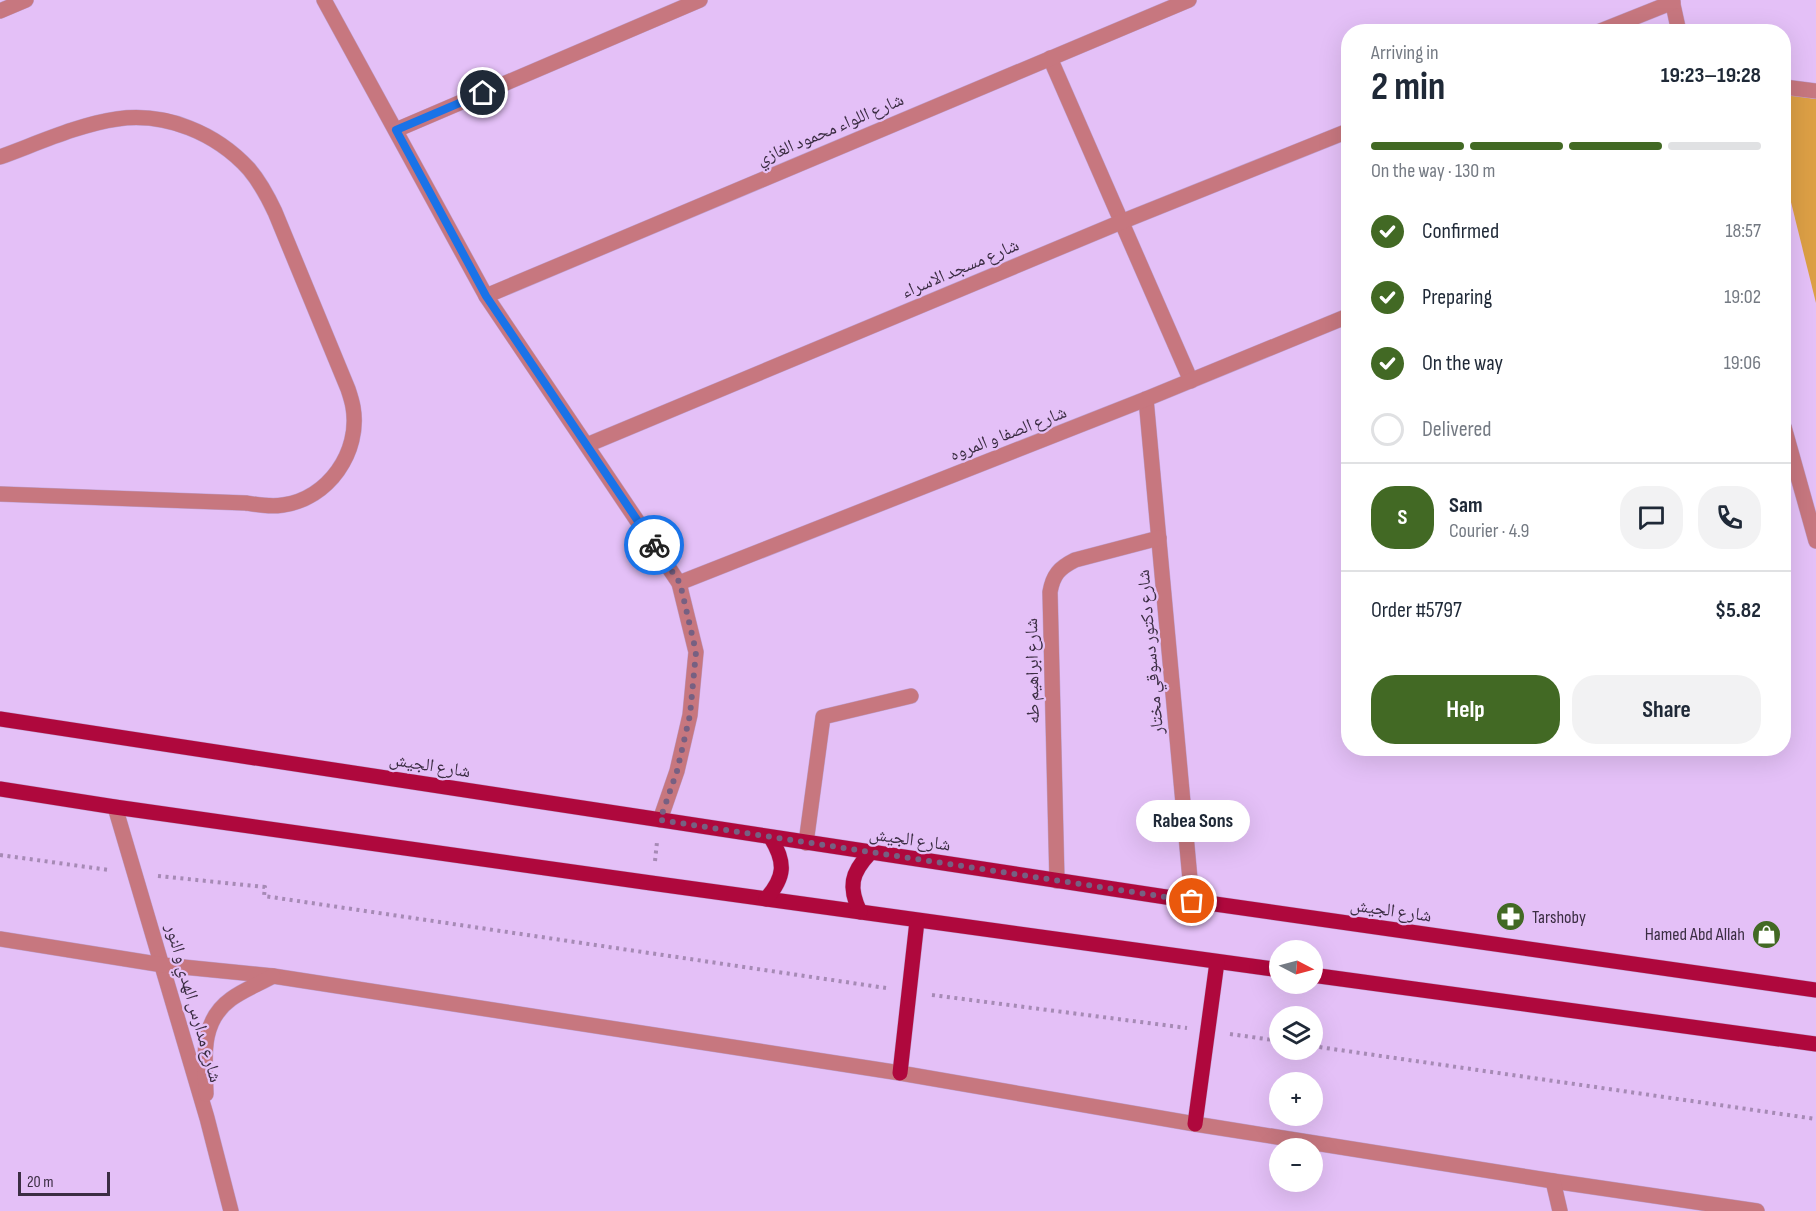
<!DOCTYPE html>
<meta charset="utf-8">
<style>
:root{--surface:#fff;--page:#f2f2f3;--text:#1f2937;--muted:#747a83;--line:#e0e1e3;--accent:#426924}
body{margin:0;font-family:"Sofia Sans Condensed","Noto Naskh Arabic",sans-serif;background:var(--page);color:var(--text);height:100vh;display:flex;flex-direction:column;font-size:22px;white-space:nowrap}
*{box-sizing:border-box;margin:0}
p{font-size:20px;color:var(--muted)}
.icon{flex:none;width:33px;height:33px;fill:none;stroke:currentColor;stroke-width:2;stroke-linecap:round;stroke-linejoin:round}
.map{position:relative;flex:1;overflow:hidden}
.sheet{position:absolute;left:1341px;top:24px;width:450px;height:732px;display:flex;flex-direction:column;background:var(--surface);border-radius:24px;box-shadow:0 6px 24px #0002}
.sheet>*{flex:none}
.needle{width:39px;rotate:96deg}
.buttons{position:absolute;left:1269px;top:940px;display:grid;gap:12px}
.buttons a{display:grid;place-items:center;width:54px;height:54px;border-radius:50%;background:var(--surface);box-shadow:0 6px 24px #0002;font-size:30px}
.scale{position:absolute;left:18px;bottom:15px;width:92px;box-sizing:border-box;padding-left:6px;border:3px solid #3b2d43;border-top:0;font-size:16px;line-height:21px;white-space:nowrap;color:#3b2d43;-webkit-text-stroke:4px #e4c0f7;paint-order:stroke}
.pin{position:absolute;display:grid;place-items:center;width:51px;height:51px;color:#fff;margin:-26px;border:3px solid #fff;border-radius:50%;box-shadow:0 2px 6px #0007}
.courier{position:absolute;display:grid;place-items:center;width:60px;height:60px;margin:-30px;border:4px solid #1a73e8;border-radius:50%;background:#fff;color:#222;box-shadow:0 2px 8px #0007}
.bubble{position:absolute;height:42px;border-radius:21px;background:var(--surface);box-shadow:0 6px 24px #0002;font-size:20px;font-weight:700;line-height:42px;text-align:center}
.overview em{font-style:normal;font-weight:700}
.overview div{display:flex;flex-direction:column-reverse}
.overview{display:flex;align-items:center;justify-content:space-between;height:102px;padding:0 30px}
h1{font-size:39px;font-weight:700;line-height:45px}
.bar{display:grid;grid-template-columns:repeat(4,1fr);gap:9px 6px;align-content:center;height:72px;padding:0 30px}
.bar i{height:8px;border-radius:4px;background:var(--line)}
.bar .selected{background:var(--accent)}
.bar p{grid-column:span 4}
.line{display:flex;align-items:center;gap:15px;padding:0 30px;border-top:2px solid var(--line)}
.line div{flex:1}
.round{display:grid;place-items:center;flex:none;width:63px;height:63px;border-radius:24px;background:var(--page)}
ol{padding:0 30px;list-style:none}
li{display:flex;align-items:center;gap:18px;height:66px}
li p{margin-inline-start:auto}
li .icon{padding:6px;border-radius:50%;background:var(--accent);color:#fff;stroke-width:4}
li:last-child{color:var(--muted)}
li i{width:33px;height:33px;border:3px solid var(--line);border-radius:50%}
.button{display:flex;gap:12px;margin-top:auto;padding:12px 30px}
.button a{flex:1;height:69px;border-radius:24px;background:var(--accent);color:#fff;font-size:24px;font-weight:700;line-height:69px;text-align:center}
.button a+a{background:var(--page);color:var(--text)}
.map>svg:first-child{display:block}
.garden{fill:#dc9f45}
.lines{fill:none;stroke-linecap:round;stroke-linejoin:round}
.minor-casing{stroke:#bfa0cf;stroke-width:16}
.major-casing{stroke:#bfa0cf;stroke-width:16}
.path{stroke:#a68ab5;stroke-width:4;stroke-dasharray:3 4.5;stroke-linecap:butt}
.minor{stroke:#c7777f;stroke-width:15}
.major{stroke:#af083d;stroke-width:15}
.done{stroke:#766082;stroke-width:6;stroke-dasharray:0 10.8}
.route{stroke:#1a73e8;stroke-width:8}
.labels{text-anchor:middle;stroke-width:4.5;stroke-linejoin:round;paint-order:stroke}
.street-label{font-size:18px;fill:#3b2d43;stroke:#e4c0f7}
.poi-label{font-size:18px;fill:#3b2d43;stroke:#e4c0f7;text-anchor:start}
</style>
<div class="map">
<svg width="1816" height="1211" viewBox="0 0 1816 1211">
<rect width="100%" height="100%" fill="#e4c0f7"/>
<!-- garden -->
<path class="garden" d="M1784 94 1816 99V303L1784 174Z"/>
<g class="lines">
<defs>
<g id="minor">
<path d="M324 0 486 296 679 583 696 652 690 715 677 771 660 820"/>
<path d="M1672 0 1679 32"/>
<path d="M0 11 26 0"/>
<path d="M1598 32 1673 2"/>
<path d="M1050 58 1191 381"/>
<path d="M1784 87 1816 91"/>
<path d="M396 130 700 0"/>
<path d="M0 157C36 144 80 124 117 119 166 112 216 133 249 169 260 182 268 197 275 212L348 389C350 395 352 401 353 407 361 452 328 499 283 505 270 507 259 505 246 503L0 494"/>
<path d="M486 296 1189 0"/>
<path d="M1146 399 1192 901"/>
<path d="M1784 427 1816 541"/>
<path d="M587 445 1121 222 1348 131"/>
<path d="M679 583 1146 399 1348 316"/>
<path d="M115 807 207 1118 231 1211"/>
<path d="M806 843 823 717 911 696"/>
<path d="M1057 881 1050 592C1053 575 1059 568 1075 560L1159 538"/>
<path d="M0 939 163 965 273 976 900 1073 1195 1124 1553 1181 1757 1211"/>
<path d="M206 1094C205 1060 199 1022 231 999 243 990 259 984 273 976"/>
<path d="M1553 1181 1560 1211"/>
</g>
<g id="major">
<path d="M0 719 1166 897 1816 990"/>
<path d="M0 789 115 807 651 883 1280 970"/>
<path d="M766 899C785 877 786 863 771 838"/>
<path d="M860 912C848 887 851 873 870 853"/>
<path d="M1312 975 1816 1044"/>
<path d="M900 1073 917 921"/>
<path d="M1195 1124 1217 962"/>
</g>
</defs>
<!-- minor casing -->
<use href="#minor" class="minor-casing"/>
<!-- major casing -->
<use href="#major" class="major-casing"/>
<!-- path -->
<g class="path">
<path d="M0 855 109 870"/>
<path d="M655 861 657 842"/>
<path d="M158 876 265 887 264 896 886 988"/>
<path d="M932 995 1187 1028"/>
<path d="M1230 1034 1280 1041"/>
<path d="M1312 1046 1816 1119"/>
</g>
<!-- minor -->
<use href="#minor" class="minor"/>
<!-- major -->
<use href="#major" class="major"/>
</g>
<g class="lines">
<!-- done -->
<path class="done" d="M654 545 680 583 696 652 690 715 677 771 660 820 1192 901"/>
<!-- route -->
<path class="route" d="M483 93 396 130 486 296 654 545"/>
</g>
<!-- icons -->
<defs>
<symbol id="pharmacy-disc" viewBox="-11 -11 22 22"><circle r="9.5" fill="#426924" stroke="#e4c0f7"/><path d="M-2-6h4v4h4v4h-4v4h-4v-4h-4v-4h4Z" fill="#fff"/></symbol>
<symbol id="shop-disc" viewBox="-11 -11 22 22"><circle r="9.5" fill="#426924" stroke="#e4c0f7"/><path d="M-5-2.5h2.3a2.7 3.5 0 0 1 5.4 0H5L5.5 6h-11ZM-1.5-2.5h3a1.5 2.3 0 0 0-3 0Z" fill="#fff"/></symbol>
</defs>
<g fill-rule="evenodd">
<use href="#pharmacy-disc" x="1494" y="900" width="33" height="33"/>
<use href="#shop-disc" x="1750" y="918" width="33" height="33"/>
</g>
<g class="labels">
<!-- street labels -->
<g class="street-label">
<text transform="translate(830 129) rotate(-23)" y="6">شارع اللواء محمود الغازي</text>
<text transform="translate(960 268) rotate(-23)" y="6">شارع مسجد الاسراء</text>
<text transform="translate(1008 433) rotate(-21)" y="6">شارع الصفا و المروه</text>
<text transform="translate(1150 652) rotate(-95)" y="6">شارع دكتور دسوقي مختار</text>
<text transform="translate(1032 671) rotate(-91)" y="6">شارع ابراهيم طه</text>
<text transform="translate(430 765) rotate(9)" y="6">شارع الجيش</text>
<text transform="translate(910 839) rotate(8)" y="6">شارع الجيش</text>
<text transform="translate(1391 910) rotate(8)" y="6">شارع الجيش</text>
<text transform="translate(194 1003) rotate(74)" y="6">شارع مدارس الهدي و النور</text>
</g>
<!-- poi labels -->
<g class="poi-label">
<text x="1532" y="923">Tarshoby</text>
<text x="1745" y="940" text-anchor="end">Hamed Abd Allah</text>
</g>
</g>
</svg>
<div class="buttons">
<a><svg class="needle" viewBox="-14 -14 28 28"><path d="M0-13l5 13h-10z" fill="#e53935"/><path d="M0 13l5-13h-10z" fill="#747a83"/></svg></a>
<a><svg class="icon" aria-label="layers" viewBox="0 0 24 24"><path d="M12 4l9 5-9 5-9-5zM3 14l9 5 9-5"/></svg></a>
<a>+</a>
<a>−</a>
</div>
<div class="scale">20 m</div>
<div class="pin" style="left:1192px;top:901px;background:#ea580c"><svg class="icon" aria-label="bag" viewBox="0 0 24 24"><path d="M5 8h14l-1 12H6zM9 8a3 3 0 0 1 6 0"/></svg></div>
<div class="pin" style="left:483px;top:93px;background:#1f2937"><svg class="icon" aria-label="home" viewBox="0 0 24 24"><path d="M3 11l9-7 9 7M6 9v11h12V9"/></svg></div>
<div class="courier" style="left:654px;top:545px"><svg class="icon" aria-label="bike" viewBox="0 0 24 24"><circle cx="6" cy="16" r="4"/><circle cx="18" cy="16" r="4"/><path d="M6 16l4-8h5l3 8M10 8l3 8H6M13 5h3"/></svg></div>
<div class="bubble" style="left:1136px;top:800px;width:114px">Rabea Sons</div>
<section class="sheet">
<div class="overview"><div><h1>2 min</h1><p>Arriving in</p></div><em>19:23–19:28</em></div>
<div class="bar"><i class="selected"></i><i class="selected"></i><i class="selected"></i><i></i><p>On the way · 130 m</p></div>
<ol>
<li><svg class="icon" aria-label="check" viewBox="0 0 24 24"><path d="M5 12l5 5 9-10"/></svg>Confirmed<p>18:57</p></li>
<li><svg class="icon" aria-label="check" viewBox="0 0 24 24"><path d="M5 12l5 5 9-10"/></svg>Preparing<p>19:02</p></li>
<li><svg class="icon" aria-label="check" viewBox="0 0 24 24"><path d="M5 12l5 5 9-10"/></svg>On the way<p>19:06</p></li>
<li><i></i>Delivered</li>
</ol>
<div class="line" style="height:108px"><b class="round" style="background:var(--accent);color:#fff">S</b><div><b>Sam</b><p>Courier · 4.9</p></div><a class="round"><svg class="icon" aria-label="chat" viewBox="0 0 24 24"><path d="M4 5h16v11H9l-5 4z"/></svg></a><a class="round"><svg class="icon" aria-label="phone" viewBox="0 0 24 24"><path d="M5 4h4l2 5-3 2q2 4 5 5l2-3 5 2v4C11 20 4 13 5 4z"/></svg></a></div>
<div class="line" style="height:78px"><div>Order #5797</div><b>$5.82</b></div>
<div class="button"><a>Help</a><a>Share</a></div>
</section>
</div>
